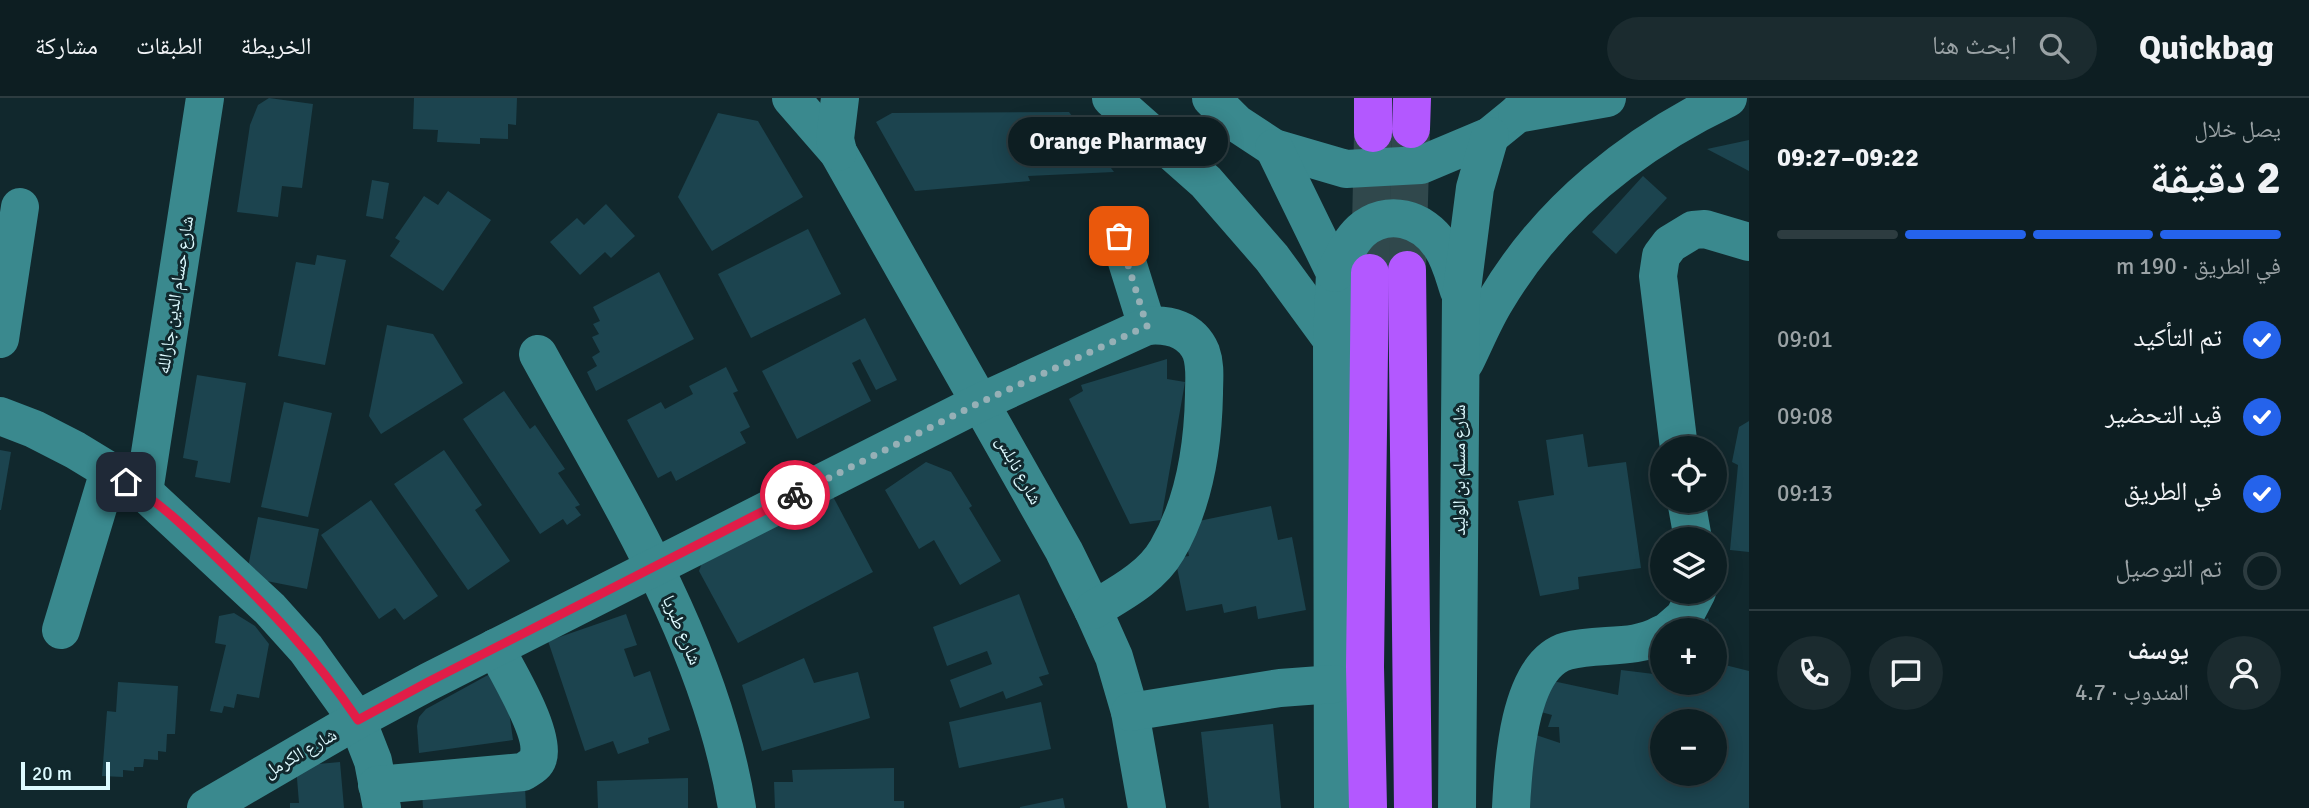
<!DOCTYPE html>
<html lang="ar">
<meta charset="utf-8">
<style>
:root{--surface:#0d1e22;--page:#1b2b2f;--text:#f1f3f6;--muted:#9aa2a5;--line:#2d3c40;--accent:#2563eb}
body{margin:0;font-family:Signika,"Noto Naskh Arabic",sans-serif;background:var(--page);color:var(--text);direction:rtl;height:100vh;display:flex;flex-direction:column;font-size:26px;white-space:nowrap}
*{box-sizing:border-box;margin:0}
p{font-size:23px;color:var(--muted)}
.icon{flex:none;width:38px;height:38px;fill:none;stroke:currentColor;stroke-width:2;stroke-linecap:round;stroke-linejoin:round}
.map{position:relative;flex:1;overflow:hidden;direction:ltr}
.drawer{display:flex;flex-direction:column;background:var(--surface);width:560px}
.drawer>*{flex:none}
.controls{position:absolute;left:1650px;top:338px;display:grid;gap:14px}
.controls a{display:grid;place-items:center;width:77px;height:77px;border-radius:50%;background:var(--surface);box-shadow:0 4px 18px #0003,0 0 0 2px var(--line);font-size:35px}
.scale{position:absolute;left:21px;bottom:18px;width:89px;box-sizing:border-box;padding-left:7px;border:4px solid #ddfaff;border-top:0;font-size:19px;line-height:24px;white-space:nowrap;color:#ddfaff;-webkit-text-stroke:5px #11282d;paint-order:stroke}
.pin{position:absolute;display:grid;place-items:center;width:60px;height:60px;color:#fff;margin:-30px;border-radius:14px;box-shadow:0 4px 10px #0006}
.courier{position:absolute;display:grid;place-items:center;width:70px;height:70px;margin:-35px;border:5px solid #e11d48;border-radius:50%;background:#fff;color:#222;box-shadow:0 2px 9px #0007}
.bubble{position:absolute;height:49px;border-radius:24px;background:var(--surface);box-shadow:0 4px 18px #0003,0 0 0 2px var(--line);font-size:23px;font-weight:700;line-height:49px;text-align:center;direction:rtl}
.summary em{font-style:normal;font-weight:700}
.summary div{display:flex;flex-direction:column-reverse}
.summary{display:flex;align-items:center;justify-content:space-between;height:119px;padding:0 28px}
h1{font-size:46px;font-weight:700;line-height:52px}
.bar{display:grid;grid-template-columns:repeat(4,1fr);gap:10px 7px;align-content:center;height:84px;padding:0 28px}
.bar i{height:9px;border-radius:5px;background:var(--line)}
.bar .active{background:var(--accent)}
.bar p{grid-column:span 4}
.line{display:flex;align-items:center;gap:18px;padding:0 28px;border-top:2px solid var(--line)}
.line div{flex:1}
.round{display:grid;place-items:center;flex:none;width:74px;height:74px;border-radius:37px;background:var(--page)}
ol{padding:0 28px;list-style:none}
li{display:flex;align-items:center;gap:21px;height:77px}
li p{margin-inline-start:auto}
li .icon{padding:7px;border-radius:50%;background:var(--accent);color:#fff;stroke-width:4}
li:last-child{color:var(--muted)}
li i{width:38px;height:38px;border:4px solid var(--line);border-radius:50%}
header{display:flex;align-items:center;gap:42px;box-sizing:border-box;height:98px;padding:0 35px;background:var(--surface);border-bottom:2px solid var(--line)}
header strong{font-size:33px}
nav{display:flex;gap:38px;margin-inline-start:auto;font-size:24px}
.search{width:490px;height:63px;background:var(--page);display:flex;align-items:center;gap:18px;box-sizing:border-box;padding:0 24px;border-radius:38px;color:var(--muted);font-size:26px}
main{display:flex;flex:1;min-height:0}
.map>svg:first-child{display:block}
.building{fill:#1c444f;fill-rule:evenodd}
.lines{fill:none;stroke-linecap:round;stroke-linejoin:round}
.highway-tunnel{stroke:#30484c;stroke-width:38;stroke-dasharray:38 19;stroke-linecap:butt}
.minor{stroke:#3a898e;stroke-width:38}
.highway{stroke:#b358ff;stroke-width:38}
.done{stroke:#96b0b6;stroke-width:7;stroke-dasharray:0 12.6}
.route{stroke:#e11d48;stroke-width:9}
.labels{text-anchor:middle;stroke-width:6;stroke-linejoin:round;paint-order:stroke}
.street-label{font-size:18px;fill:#ddfaff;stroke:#11282d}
</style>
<header>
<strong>Quickbag</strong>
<div class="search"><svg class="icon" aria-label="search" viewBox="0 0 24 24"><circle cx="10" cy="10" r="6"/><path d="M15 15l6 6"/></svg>ابحث هنا</div>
<nav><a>الخريطة</a><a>الطبقات</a><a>مشاركة</a></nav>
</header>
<main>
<section class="drawer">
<div class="summary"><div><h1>2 دقيقة</h1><p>يصل خلال</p></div><em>09:22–09:27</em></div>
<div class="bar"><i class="active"></i><i class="active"></i><i class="active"></i><i></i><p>في الطريق · 190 m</p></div>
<ol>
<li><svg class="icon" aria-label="check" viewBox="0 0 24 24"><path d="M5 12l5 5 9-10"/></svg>تم التأكيد<p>09:01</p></li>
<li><svg class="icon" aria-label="check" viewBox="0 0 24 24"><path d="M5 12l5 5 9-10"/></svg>قيد التحضير<p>09:08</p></li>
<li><svg class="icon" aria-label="check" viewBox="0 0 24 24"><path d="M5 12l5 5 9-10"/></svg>في الطريق<p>09:13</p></li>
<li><i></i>تم التوصيل</li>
</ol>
<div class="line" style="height:126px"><a class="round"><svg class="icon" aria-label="person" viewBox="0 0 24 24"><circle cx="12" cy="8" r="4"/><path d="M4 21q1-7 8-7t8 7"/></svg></a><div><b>يوسف</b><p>المندوب · 4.7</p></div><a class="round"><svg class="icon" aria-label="chat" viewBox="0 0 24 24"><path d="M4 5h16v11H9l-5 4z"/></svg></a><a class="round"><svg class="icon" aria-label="phone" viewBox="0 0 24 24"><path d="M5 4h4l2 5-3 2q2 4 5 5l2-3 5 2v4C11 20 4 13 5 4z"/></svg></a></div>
</section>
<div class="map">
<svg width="1749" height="710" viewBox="0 0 1749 710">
<rect width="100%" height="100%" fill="#11282d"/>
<!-- building -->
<g class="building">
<path d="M269 0 313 6 302 90 282 88 278 119 237 114 250 27 258 7Z"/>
<path d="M414 0H517L516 27 508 26V41L480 40V46L437 44 438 32 413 31Z"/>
<path d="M1069 14 1114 74 1028 78 1030 83 915 93 876 24 892 15Z"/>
<path d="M718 15 758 23 803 99 712 153 678 99Z"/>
<path d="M1749 42V73L1707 51Z"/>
<path d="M1643 78 1667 100 1616 156 1592 134Z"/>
<path d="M372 82 389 85 383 121 366 118Z"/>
<path d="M448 93 491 122 443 193 390 158 400 143 395 140 424 98 438 107Z"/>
<path d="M606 106 635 138 611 160 605 154 580 177 550 144 577 120 584 127Z"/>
<path d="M808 131 841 196 751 240 718 176Z"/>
<path d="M317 157 346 162 325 267 278 258 296 164 315 167Z"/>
<path d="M659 174 694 241 596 293 587 274 597 268 592 259 600 254 592 239 599 236 593 226 600 223 593 209Z"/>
<path d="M865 220 897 282 876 292 860 261 852 265 871 303 797 341 762 273Z"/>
<path d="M387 227 433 236 463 285 381 336 369 318Z"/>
<path d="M1167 261V281L1185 284 1161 422 1130 426 1069 301 1083 293 1081 287Z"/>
<path d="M726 269 738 293 733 295 750 329 740 334 746 345 676 383 671 373 658 380 627 322 661 304 665 311 693 296 689 288Z"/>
<path d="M197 277 246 285 230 385 195 379 198 363 183 360Z"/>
<path d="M504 293 530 331 535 327 565 371 558 375 580 407 575 409 581 417 567 427 563 421 540 436 463 321Z"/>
<path d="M284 304 332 315 308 419 261 409Z"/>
<path d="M1749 323V454L1730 452 1738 367 1732 364 1739 329Z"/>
<path d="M1583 336 1588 369 1626 364 1641 470 1578 479 1579 491 1540 498 1518 403 1554 397 1546 342Z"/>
<path d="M0 352 11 354 1 412H0Z"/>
<path d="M444 352 482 407 475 412 510 463 468 492 394 386Z"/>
<path d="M926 364 951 374 972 408 969 410 1001 463 960 487 934 442 919 451 885 392Z"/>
<path d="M829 391 873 474 738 545 699 473 706 454Z"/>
<path d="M371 402 438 498 404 522 395 510 379 521 321 437Z"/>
<path d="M1271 408 1278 442 1292 439 1306 512 1258 521 1256 508 1224 515 1222 506 1186 513 1175 460 1189 458 1185 438 1194 424Z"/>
<path d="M258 419 319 431 307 491 246 479Z"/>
<path d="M1019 496 1049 576 1039 579 1043 587 1006 601 1003 593 960 610 950 582 992 566 987 553 947 568 933 529Z"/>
<path d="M234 515 255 528 269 546 259 600 237 596 234 610 224 608 222 615 210 613 226 547 215 545 219 518Z"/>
<path d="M626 516 637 547 624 551 634 579 650 573 670 632 648 640 649 645 618 656 613 643 585 653 548 543Z"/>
<path d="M1708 520 1712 532H1684Z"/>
<path d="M1715 541 1725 567 1749 573V710H1530L1533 636 1560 645 1559 629H1548L1552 617 1541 614 1548 582 1618 597 1621 572 1662 577V584H1715ZM1662 623H1715V676H1662Z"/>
<path d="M804 560 814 585 858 574 870 620 762 653 742 587Z"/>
<path d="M488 577H504L513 642 419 655 417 628 419 619 426 611Z"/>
<path d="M118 584 178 588 175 636H167L166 654 158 653V662L144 661 143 669H134V673L123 672V679L102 678 107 613 116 614Z"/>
<path d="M1041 604 1051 651 959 670 949 624Z"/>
<path d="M1273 626 1281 710H1209L1201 634Z"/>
<path d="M340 664 344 710H290V705H299L296 668Z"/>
<path d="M894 670V703H904V710H775L774 684H793L792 672Z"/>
<path d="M688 680V710H598L597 683Z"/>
<path d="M525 689 526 710H423L422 693Z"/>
<path d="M1063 700 1065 710H1020V709Z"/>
</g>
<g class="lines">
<!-- highway-tunnel -->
<g class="highway-tunnel">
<path d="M1407 172 1411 34"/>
<path d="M1370 175 1373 37"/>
</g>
<!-- minor -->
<g class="minor">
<path d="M791 0 838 54 1064 453 1093 512 1114 559 1130 614 1147 710"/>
<path d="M1111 0 1206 84 1272 160 1332 242"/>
<path d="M1211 0 1236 25 1274 50 1346 71 1421 67 1490 38 1517 16 1532 0"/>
<path d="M1517 16 1607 0"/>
<path d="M1274 50 1335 175 1332 242 1333 710"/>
<path d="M838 54 835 41 840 0"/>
<path d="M1119 138 1147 228"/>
<path d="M1335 175C1342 161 1349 144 1361 133 1387 110 1423 120 1441 148 1450 161 1454 178 1459 193"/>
<path d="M0 241 20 109"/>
<path d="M538 256C617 400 710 544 737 710"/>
<path d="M1465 264C1475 244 1484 221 1496 202 1550 111 1634 45 1728 0"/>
<path d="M0 318 34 331 75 352 144 394 270 511 306 551 357 622 373 663 382 710"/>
<path d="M1679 350 1658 178 1661 158 1670 146 1693 132 1705 131 1749 144"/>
<path d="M144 394 205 0"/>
<path d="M1686 402 1693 441"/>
<path d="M61 532 109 373"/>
<path d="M1669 532 1684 519 1697 494"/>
<path d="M1130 614 1280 590 1334 586"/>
<path d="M377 687 523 674C529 670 536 667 538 660 546 637 507 572 495 550"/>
<path d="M206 710 357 622 428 584 981 304 1147 228C1169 226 1191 231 1201 254 1206 268 1204 281 1204 296 1203 349 1194 406 1167 452 1151 480 1119 496 1093 512"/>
<path d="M1457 710 1461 199 1475 90 1490 38"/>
<path d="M1511 710C1513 669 1518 567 1567 553 1598 544 1633 553 1662 536"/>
</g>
<!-- highway -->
<g class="highway">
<path d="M1411 31 1412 0"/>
<path d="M1373 35V0"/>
<path d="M1407 172 1413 710"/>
<path d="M1368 710 1365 569 1370 175"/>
</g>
</g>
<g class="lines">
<!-- done -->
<path class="done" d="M795 397 981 304 1147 228 1119 138"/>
<!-- route -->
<path class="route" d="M126 384C158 403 186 430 213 456 269 510 314 557 358 622L428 584 795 397"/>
</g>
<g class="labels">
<!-- street labels -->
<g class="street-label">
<text transform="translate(175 197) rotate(-81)" y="6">شارع حسام الدين جارالله</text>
<text transform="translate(1019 372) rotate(61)" y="6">شارع نابلس</text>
<text transform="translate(1459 372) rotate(-90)" y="6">شارع مسلم بن الوليد</text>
<text transform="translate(682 532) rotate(67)" y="6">شارع طبريا</text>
<text transform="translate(300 655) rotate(-30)" y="6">شارع الكرمل</text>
</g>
</g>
</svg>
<div class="controls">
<a><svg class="icon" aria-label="locate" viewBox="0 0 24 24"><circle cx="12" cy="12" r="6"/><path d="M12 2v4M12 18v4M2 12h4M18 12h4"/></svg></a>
<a><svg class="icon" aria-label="layers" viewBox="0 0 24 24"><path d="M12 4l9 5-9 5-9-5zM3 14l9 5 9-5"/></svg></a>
<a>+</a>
<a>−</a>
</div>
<div class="scale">20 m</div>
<div class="pin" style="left:1119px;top:138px;background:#ea580c"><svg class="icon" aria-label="bag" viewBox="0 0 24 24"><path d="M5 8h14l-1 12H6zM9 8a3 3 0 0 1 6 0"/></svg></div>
<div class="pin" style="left:126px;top:384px;background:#1f2937"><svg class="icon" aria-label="home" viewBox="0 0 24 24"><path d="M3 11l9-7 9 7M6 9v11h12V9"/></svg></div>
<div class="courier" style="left:795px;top:397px"><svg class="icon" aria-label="bike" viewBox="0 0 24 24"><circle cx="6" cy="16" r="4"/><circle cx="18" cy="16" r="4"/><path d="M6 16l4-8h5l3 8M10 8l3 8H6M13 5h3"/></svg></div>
<div class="bubble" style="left:1008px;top:19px;width:220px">Orange Pharmacy</div>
</div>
</main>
